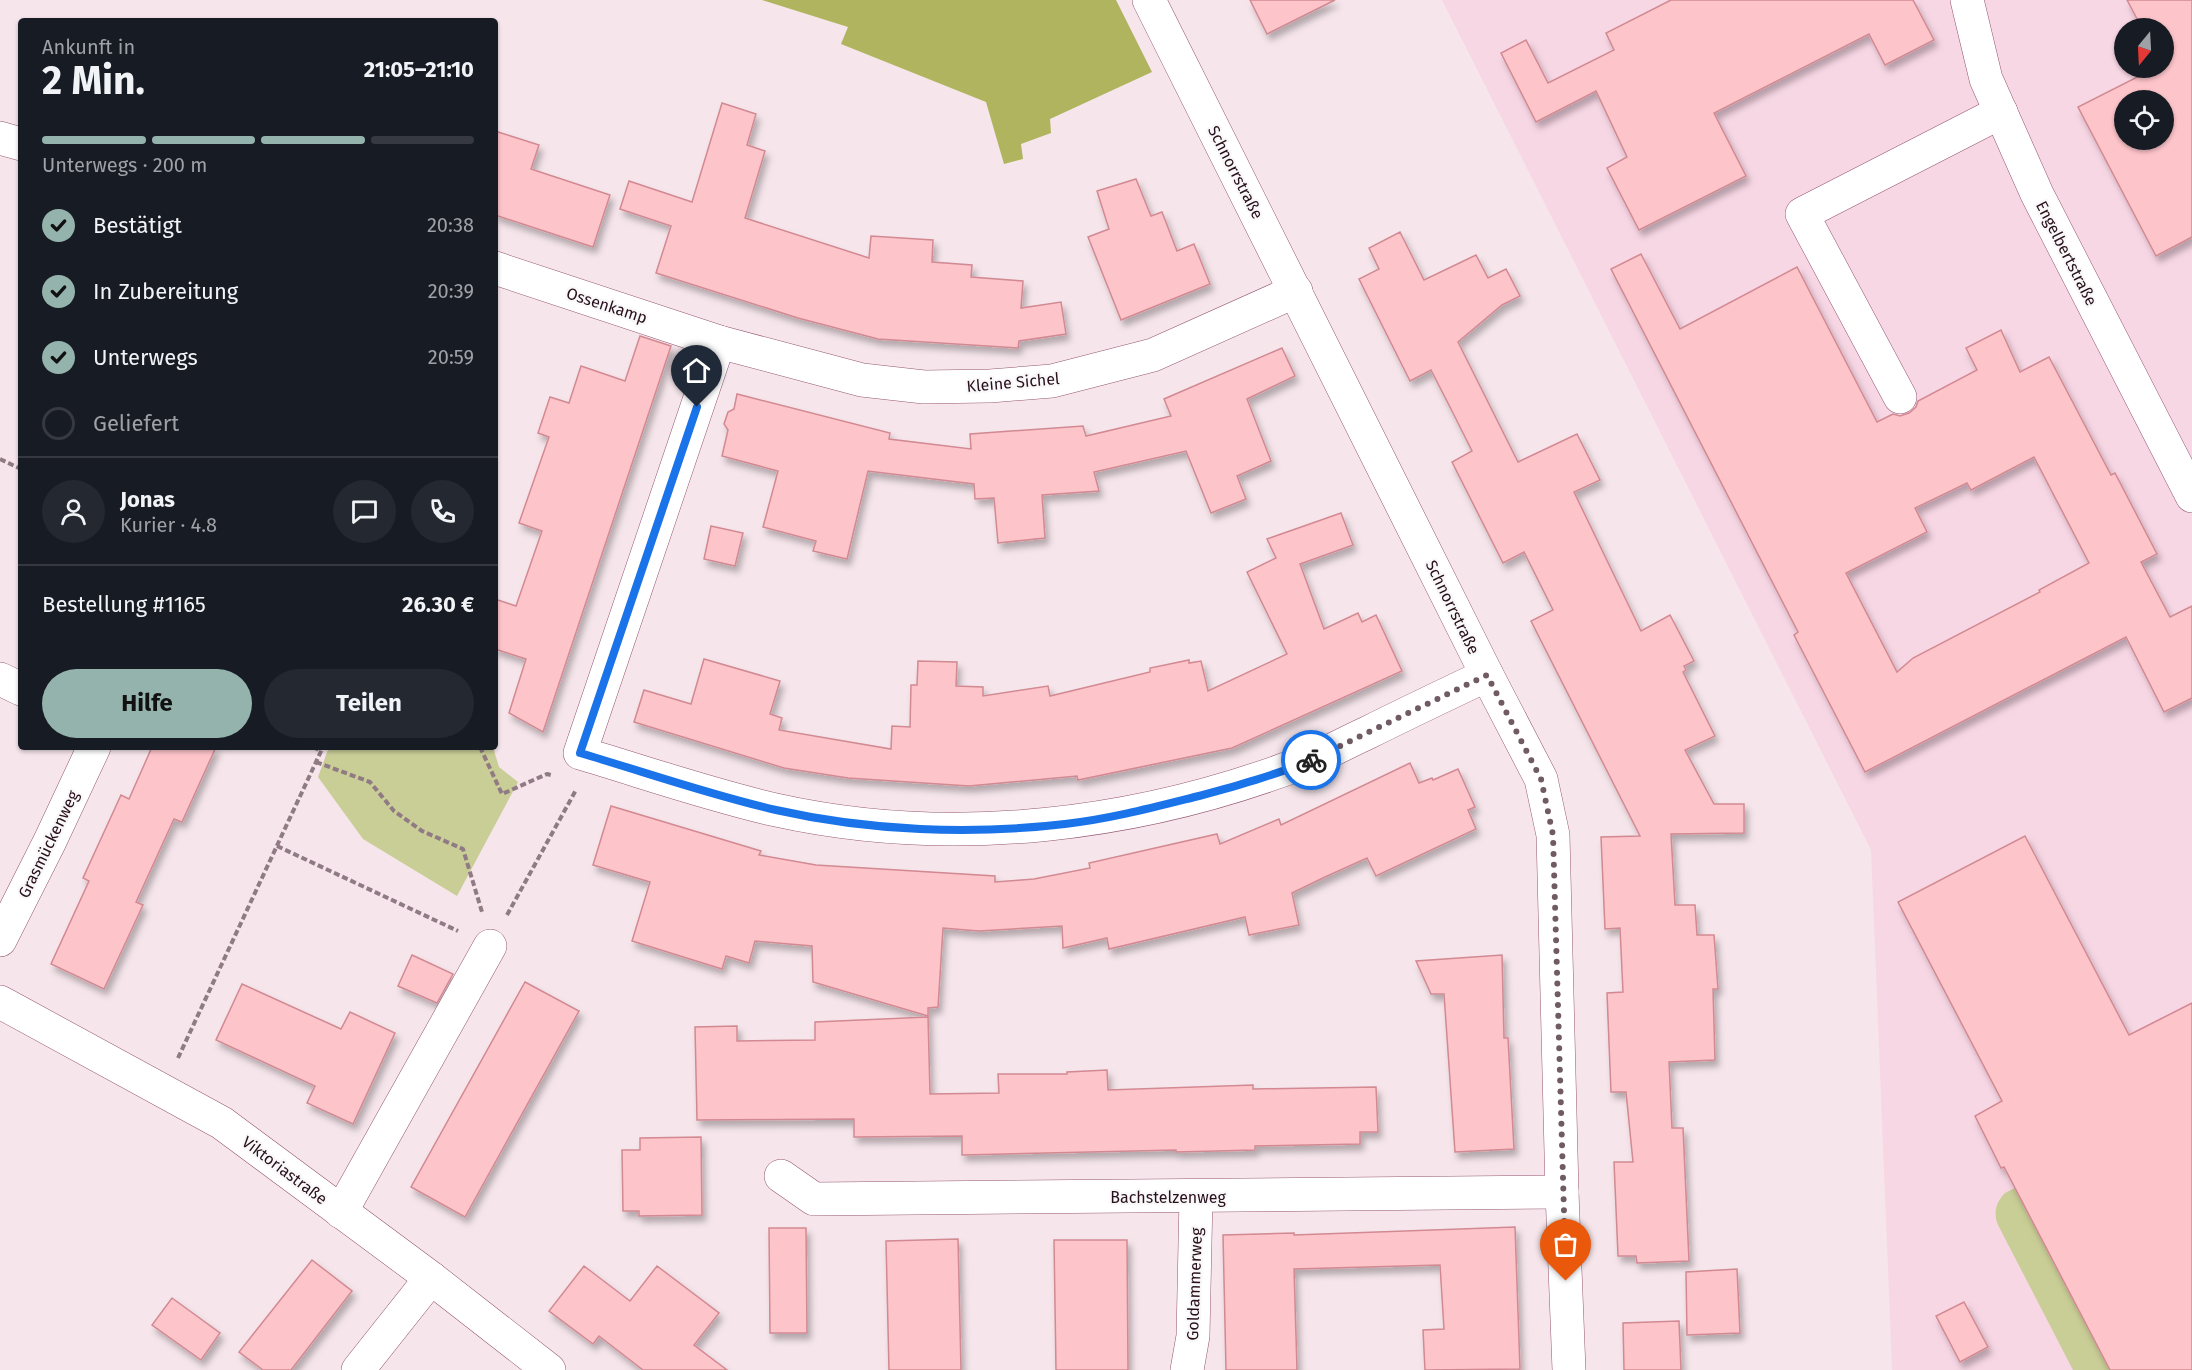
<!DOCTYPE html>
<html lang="de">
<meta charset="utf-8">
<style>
:root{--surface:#171b24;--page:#242831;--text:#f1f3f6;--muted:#9ea1a6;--line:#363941;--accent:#95b3ad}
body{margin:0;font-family:"Fira Sans",sans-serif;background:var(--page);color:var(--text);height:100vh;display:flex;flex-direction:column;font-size:22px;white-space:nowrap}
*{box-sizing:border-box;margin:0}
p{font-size:20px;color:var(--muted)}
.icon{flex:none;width:33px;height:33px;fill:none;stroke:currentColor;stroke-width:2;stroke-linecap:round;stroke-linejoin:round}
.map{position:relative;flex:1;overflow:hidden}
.drawer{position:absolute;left:18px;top:18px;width:480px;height:732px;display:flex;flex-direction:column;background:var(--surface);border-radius:6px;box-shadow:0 2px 4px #0004}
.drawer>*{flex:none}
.needle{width:39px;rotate:198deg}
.buttons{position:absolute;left:2114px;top:18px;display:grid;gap:12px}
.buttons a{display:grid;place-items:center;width:60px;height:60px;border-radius:50%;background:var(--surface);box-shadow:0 2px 4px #0004;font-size:30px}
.pin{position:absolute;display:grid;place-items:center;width:51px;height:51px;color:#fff;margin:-62px -26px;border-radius:50% 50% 50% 0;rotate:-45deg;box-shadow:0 0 6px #0007}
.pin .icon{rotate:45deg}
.courier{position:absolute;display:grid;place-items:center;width:60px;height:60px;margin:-30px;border:4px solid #1a73e8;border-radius:50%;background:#fff;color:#222;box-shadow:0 2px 8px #0007}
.summary em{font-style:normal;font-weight:700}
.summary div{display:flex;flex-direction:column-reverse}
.summary{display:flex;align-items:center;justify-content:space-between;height:102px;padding:0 24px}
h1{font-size:39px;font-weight:700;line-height:45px}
.bar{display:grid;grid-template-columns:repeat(4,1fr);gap:9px 6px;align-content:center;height:72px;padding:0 24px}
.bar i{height:8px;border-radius:4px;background:var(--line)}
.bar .active{background:var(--accent)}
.bar p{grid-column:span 4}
.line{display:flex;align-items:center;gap:15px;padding:0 24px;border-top:2px solid var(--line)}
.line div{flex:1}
.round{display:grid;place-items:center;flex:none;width:63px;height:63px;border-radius:32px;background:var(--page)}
ol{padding:0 24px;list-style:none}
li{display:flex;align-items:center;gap:18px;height:66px}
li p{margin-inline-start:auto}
li .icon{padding:6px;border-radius:50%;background:var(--accent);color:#111;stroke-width:4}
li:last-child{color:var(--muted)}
li i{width:33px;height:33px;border:3px solid var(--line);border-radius:50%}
.action{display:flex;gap:12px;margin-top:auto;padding:12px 24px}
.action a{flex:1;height:69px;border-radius:36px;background:var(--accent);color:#111;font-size:24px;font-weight:700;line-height:69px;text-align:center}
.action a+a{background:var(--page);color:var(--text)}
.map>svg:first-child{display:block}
.built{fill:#f8d7e5;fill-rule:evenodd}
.green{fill:#c9cd96}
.forest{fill:#b0b45e}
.building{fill:#fdc4ca;stroke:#d28992;stroke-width:1.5;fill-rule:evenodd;filter:url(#shadow)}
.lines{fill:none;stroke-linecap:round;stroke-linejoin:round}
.minor-casing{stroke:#965774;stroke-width:34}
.path{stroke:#907b84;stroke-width:4;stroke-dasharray:6 3;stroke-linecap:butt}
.minor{stroke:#fff;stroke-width:33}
.done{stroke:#705a64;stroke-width:6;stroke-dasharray:0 10.8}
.route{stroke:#1a73e8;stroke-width:8}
.labels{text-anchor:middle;stroke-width:4.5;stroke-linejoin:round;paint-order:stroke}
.street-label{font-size:16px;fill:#280f1b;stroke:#f8f8f8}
</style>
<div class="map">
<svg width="2192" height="1370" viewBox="0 0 2192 1370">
<defs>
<filter id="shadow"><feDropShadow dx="3.5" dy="6" stdDeviation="3" flood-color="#0004"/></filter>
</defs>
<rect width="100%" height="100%" fill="#f6e6ec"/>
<!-- built -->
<path class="built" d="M1442 0H2192V1370H1892L1871 850ZM2124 28H2163V68H2124ZM2124 100H2163V140H2124Z"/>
<!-- green -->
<g class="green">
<path d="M329 747H493L499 767 518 782 457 896 363 839 318 777Z"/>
<path d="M2151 1118 2171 1123 2022 1201 2110 1370H2073L1998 1225C1993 1213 1996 1202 2005 1193Z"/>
</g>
<!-- forest -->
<path class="forest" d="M762 0H1116L1152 72 1050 119 1051 133 1021 144 1023 159 1004 164 986 102 841 44 848 27Z"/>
<!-- building -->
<g class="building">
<path d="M1250 0H1335L1267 34Z"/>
<path d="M1671 0H1913L1934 40 1885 65 1869 34 1714 113 1746 176 1639 230 1607 168 1627 157 1596 91 1536 122 1501 53 1526 40 1548 83 1614 50 1606 33Z"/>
<path d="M2127 0H2192V237L2156 256 2078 107 2155 68H2163V28H2142ZM2124 100H2163V140H2124Z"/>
<path d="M722 103 756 114 747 145 765 151 745 218 869 258 871 236 933 240 932 262 972 265 971 277 1023 281 1021 308 1061 302 1066 334 1019 341 1018 348 878 339 798 318 656 273 671 226 620 209 629 181 692 202Z"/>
<path d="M495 131 539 145 531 169 610 195 593 247 495 215Z"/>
<path d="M1136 179 1151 216 1162 212 1177 251 1194 244 1210 284 1121 320 1088 237 1109 229 1097 191Z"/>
<path d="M1400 232 1424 280 1476 255 1488 278 1506 269 1520 296 1502 305 1458 342 1518 462 1577 434 1600 480 1574 492 1641 631 1670 615 1694 661 1684 666 1686 670 1683 672 1715 736 1685 750 1714 804H1744V833L1671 834 1675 905H1695L1697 935H1714L1718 989H1713L1715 1060 1669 1062 1672 1128H1683L1689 1261 1637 1263 1636 1256H1618L1614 1162H1633L1626 1092H1611L1607 993 1623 992 1620 928 1605 929 1601 837 1640 836 1531 621 1553 610 1524 552 1503 563 1452 462 1472 451 1452 411 1431 370 1410 381 1359 279 1379 269 1369 248Z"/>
<path d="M1641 254 1680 329 1797 267 1877 422 1893 414 1900 416 1909 413 1916 407 1918 401 1977 370 1966 348 2001 330 2020 372 2049 357 2111 475 2115 473 2157 554 2141 562 2170 617 2192 606V698L2164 712 2126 637 1865 772 1794 635 1798 632 1611 269ZM2034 457 2089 563 2039 590 2040 592 1913 658 1897 672 1846 573 1927 532 1915 508 1967 483 1971 490Z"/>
<path d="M640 336 671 346 543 732 509 713 526 659 495 649V599L516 606 542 531 519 523 549 437 538 433 550 397 569 403 581 366 625 381Z"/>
<path d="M1282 348 1295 376 1247 399 1271 461 1237 476 1246 499 1211 513 1186 451 1094 472 1099 491 1042 495 1045 538 998 543 994 498 975 499 974 484 868 471 847 559 813 551 816 541 763 527 778 471 722 456 728 430 724 424 728 412 734 409 737 394 890 433 889 439 971 449 970 434 1083 426 1086 436 1171 416 1164 399Z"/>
<path d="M1341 513 1353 545 1300 564 1324 629 1358 613 1362 622 1376 615 1402 671 1232 748 1078 780 1077 776 969 786 848 778 784 768 634 722 644 690 691 704 704 659 780 681 770 714 782 718 779 730 891 749 892 726 910 727 911 685H917L918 661 957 662 956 686 983 687V696L1048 686 1050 696 1150 672V668L1189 660V663L1201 661 1208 691 1287 654 1247 572 1276 558 1267 539Z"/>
<path d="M711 526 743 533 735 566 704 559Z"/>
<path d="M152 747H216L182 822 174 819 136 902 143 905 104 989 51 964 89 881 83 878 121 795 129 799Z"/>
<path d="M1410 763 1419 783 1432 778 1433 780 1458 769 1475 807 1468 810 1476 829 1376 876 1367 858 1325 877 1292 893 1299 925 1249 935 1245 917 1109 949 1107 938 1063 948 1062 926 979 931 943 928 938 1007 928 1008V1016L813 982 812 946 755 941 749 963 726 956 722 969 632 941 650 882 593 865 611 806 761 851 759 855 816 865 995 876V882L1034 879 1090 868 1089 863 1217 834 1220 844 1279 819 1281 825Z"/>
<path d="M2025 836 2129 1035 2192 1003V1370H2110L2004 1167 2001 1168 1975 1116 2002 1101 1898 902Z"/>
<path d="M412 955 453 974 437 1003 398 986Z"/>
<path d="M1502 955 1504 1038H1508L1514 1149 1455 1152 1444 994H1431L1416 961Z"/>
<path d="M525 982 579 1011 465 1217 411 1187Z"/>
<path d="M242 984 341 1029 350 1012 395 1033 353 1124 307 1103 315 1086 216 1040Z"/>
<path d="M928 1017 930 1094 999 1093 998 1074H1067V1072L1107 1070 1108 1090 1253 1085V1089L1376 1087 1378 1132H1360V1144L1255 1146V1150L1176 1152V1150L962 1155V1136L854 1137V1119L697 1120 695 1027 737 1026V1041L815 1040V1022Z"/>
<path d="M701 1137 702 1215 639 1216V1211H623L622 1150H640V1138Z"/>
<path d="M1515 1227 1520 1369 1425 1370 1423 1330 1444 1329 1440 1265 1294 1269 1297 1370H1226L1223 1235 1294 1233V1235Z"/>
<path d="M769 1228H806L807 1333H770Z"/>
<path d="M958 1239 961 1370H889L886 1241Z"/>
<path d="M1054 1240H1127L1128 1370H1056Z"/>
<path d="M312 1260 352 1291 291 1370H263L239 1352Z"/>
<path d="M584 1266 630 1301 657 1266 719 1313 694 1345 727 1370H643L599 1336 593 1344 549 1311Z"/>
<path d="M1737 1269 1740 1333 1687 1335 1686 1272Z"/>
<path d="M172 1298 220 1333 201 1360 152 1325Z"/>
<path d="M1964 1302 1988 1347 1960 1362 1936 1316Z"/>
<path d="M1679 1321 1681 1370H1624L1623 1323Z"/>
</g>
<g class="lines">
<defs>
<g id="minor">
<path d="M1149 0 1487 675 1541 779 1553 835 1562 1192 1569 1370"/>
<path d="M1967 0 1986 79 2037 194 2192 496"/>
<path d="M0 138 21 144"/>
<path d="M495 268 719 342 862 380 924 387 990 386 1052 381 1153 355 1296 291"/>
<path d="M719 342 580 753C644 772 710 795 776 810 952 849 1140 826 1307 761 1328 753 1347 742 1367 733 1407 713 1447 694 1487 675"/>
<path d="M1900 397 1802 214 2001 112"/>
<path d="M0 679 21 689"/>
<path d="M0 940 50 841 94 747"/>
<path d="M0 1002 222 1123 431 1278 549 1370"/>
<path d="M781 1176 814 1199 1562 1192"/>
<path d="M341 1212 490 946"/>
<path d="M358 1370 431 1278"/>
<path d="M1187 1370 1193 1336 1196 1197"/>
</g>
</defs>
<!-- minor casing -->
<use href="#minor" class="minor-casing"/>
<!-- path -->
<g class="path">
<path d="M0 459 21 469"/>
<path d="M313 747 321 751"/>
<path d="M480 747 502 794 547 774 551 775"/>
<path d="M316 762 370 782 394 811 422 831 463 849 482 912"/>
<path d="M277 846 458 931"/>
<path d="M507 915 576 790"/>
<path d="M178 1058 323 747"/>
</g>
<!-- minor -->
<use href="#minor" class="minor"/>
</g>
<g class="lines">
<!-- done -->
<path class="done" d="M1311 760 1487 675 1541 779 1553 835 1566 1281"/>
<!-- route -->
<path class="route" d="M697 407 580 753C645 772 710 795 776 810 869 831 971 835 1065 824 1110 819 1155 807 1199 796 1236 786 1276 775 1311 760"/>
</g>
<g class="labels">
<!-- street labels -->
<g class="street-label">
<text transform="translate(1236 172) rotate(63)" y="6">Schnorrstraße</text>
<text transform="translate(2067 253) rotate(63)" y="6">Engelbertstraße</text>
<text transform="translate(607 305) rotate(18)" y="6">Ossenkamp</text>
<text transform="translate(1013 382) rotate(-5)" y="6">Kleine Sichel</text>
<text transform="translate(1453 607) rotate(64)" y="6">Schnorrstraße</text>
<text transform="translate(48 844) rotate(-64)" y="6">Grasmückenweg</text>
<text transform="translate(285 1170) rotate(37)" y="6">Viktoriastraße</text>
<text x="1168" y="1203">Bachstelzenweg</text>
<text transform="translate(1194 1284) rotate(-88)" y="6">Goldammerweg</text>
</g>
</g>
</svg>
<div class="buttons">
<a><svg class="needle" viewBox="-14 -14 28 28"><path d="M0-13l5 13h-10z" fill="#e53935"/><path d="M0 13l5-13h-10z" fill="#9ea1a6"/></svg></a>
<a><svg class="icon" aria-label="locate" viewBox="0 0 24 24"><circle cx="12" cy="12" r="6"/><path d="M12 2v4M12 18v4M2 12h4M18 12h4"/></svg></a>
</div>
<div class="pin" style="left:1566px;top:1281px;background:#ea580c"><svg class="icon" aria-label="bag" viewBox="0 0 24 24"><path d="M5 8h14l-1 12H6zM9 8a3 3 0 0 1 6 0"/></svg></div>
<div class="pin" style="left:697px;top:407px;background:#1f2937"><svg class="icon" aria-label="home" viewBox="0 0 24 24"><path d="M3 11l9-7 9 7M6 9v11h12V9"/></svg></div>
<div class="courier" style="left:1311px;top:760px"><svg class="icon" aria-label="bike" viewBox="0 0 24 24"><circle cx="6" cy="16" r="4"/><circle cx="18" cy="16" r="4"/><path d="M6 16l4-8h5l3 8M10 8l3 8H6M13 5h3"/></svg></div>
<section class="drawer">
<div class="summary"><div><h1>2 Min.</h1><p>Ankunft in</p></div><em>21:05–21:10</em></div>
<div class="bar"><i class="active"></i><i class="active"></i><i class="active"></i><i></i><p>Unterwegs · 200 m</p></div>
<ol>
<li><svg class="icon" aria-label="check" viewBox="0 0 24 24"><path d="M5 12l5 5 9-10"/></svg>Bestätigt<p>20:38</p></li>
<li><svg class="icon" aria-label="check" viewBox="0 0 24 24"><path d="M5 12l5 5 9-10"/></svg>In Zubereitung<p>20:39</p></li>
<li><svg class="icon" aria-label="check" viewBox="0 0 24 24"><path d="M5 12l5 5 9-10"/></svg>Unterwegs<p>20:59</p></li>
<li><i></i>Geliefert</li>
</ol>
<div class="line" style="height:108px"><a class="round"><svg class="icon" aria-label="person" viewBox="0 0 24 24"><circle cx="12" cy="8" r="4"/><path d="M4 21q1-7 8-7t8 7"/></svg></a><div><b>Jonas</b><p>Kurier · 4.8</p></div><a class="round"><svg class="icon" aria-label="chat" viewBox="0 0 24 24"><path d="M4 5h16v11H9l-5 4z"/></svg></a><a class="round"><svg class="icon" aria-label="phone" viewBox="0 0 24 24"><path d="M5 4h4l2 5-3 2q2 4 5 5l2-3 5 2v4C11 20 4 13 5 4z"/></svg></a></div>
<div class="line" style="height:78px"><div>Bestellung #1165</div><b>26.30 €</b></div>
<div class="action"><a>Hilfe</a><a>Teilen</a></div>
</section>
</div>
